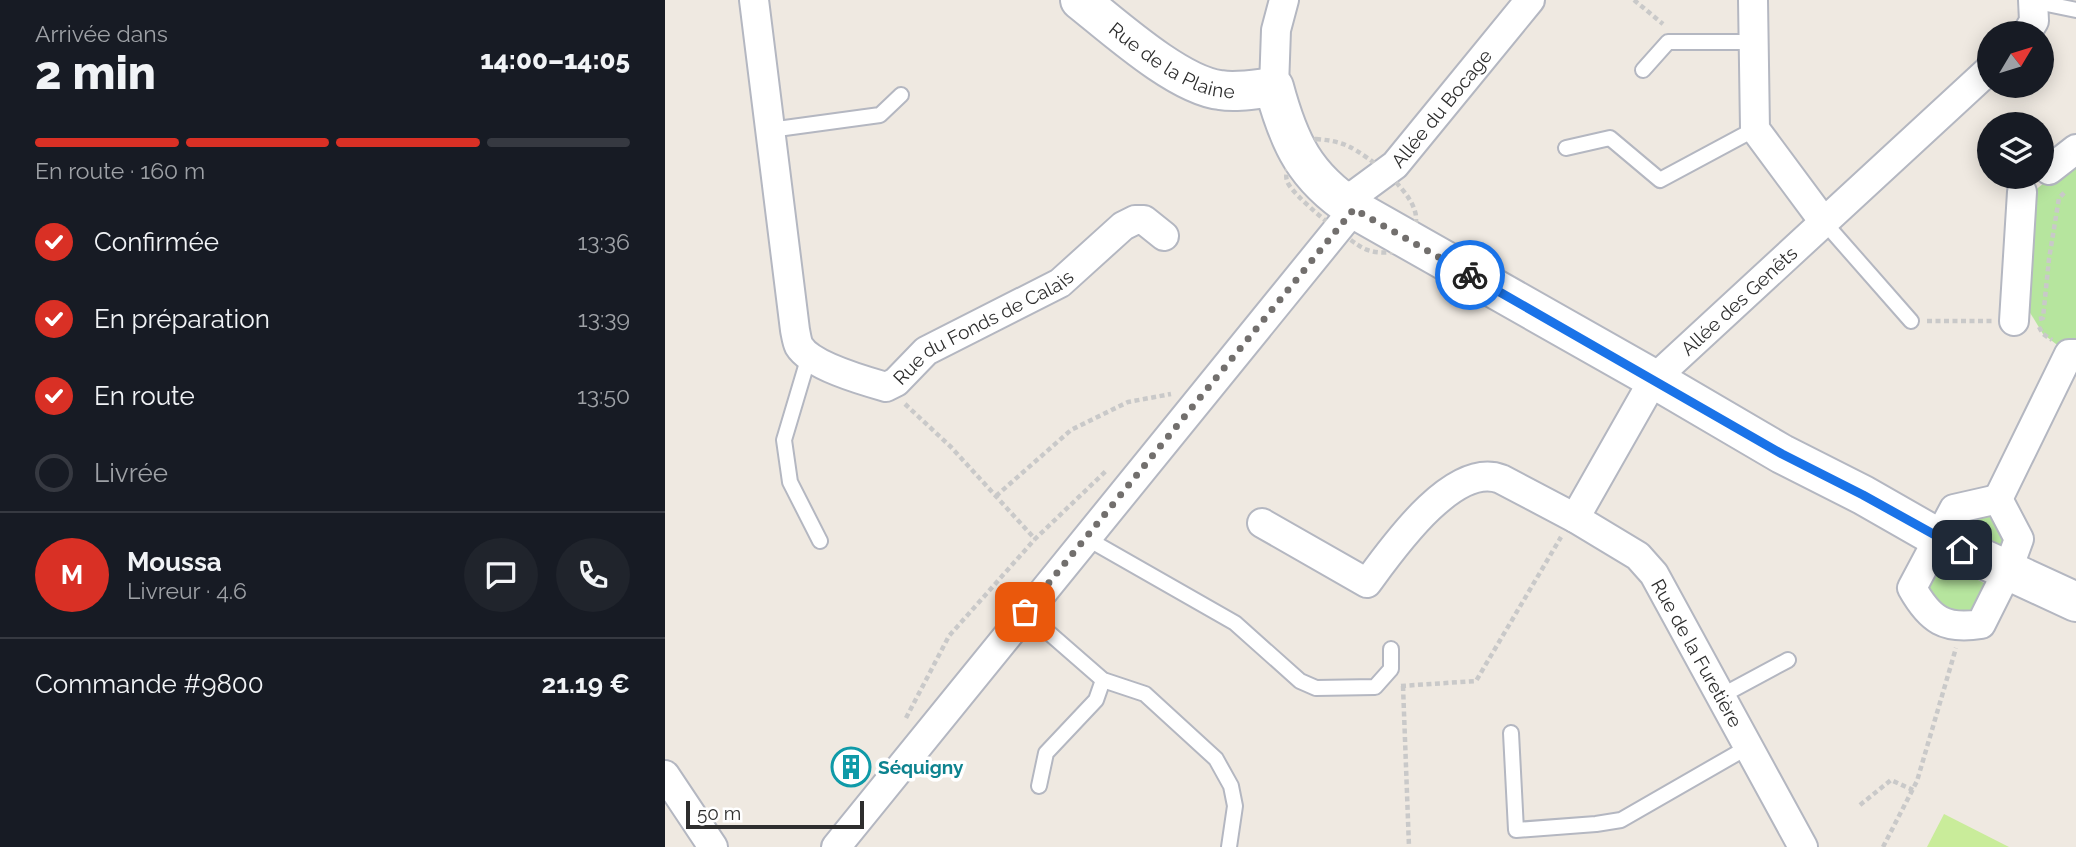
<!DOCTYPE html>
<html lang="fr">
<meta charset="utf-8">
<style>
:root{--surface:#171b24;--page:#20242c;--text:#f1f3f6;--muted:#9ea1a6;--line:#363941;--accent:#d93025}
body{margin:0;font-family:Raleway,sans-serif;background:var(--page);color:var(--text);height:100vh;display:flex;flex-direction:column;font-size:26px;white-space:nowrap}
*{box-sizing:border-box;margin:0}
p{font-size:23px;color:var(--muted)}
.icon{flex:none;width:38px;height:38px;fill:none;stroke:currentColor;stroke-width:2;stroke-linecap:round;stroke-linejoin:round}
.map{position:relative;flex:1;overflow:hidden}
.drawer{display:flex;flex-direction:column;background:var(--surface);width:665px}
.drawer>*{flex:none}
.needle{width:46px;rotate:52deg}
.buttons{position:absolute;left:1312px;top:21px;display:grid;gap:14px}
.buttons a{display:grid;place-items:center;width:77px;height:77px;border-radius:50%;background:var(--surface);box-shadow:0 4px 18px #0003;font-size:35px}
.scale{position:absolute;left:21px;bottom:18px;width:178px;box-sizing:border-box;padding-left:7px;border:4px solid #2e2e2e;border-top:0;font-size:19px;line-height:24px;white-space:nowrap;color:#2e2e2e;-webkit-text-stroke:5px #fff;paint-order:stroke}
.pin{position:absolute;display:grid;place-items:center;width:60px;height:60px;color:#fff;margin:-30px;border-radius:14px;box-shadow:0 4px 10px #0006}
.courier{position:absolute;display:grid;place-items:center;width:70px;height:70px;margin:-35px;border:5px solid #1a73e8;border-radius:50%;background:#fff;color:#222;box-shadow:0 2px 9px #0007}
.summary em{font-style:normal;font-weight:800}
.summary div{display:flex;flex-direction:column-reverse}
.summary{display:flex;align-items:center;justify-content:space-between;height:119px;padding:0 35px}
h1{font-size:46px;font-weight:800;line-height:52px}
.bar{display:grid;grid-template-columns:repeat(4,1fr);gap:10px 7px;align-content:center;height:84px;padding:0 35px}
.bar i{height:9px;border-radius:5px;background:var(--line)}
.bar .current{background:var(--accent)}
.bar p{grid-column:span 4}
.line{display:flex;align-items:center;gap:18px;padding:0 35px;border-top:2px solid var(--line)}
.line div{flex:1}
.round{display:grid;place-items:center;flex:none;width:74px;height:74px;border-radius:37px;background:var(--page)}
ol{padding:0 35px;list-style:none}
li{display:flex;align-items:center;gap:21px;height:77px}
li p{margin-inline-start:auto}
li .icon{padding:7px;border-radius:50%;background:var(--accent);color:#fff;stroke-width:4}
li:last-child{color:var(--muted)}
li i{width:38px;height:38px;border:4px solid var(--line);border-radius:50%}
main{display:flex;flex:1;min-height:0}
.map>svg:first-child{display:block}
.green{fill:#b6e59e}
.pitch{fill:#c9ec9a}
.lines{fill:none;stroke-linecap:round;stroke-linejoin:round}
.lane-casing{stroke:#b4b7c1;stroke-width:18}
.street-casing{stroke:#b4b7c1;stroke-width:32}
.secondary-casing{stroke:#b4b7c1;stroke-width:42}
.path{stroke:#c9c9c9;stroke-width:4.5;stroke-dasharray:5 3.5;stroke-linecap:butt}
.lane{stroke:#fff;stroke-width:14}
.street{stroke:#fff;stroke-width:28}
.secondary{stroke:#fff;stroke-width:38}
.done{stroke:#726f6d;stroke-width:7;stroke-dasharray:0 12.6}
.route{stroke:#1a73e8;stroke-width:9}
.labels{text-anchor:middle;stroke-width:7;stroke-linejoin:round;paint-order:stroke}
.street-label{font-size:19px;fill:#2e2e2e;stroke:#fff}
.culture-label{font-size:19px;font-weight:bold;fill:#0d838f;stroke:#fff;text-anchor:start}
</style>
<main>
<section class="drawer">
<div class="summary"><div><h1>2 min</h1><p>Arrivée dans</p></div><em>14:00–14:05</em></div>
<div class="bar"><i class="current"></i><i class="current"></i><i class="current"></i><i></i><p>En route · 160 m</p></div>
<ol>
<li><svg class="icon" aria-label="check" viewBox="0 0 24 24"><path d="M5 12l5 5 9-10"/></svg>Confirmée<p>13:36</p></li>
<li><svg class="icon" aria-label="check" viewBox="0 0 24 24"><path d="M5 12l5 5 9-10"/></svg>En préparation<p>13:39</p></li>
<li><svg class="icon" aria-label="check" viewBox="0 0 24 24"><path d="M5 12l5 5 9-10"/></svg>En route<p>13:50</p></li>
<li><i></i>Livrée</li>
</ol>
<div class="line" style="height:126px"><b class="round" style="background:var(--accent);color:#fff">M</b><div><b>Moussa</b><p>Livreur · 4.6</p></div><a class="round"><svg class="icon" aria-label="chat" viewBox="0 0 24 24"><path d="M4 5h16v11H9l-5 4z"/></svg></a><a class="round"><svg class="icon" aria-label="phone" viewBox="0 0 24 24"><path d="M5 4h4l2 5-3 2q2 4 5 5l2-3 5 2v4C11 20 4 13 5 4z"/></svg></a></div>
<div class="line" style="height:91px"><div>Commande #9800</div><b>21.19 €</b></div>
</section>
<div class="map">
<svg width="1411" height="847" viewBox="0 0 1411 847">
<rect width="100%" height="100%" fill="#efe9e1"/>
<!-- green -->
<g class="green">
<path d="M1411 157V354H1404L1378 334 1358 301 1363 196Z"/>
<path d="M1322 505 1345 551 1291 526Z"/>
<path d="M1273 560 1327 587 1299 622 1254 590Z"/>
</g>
<!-- pitch -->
<path class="pitch" d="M1279 814 1344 847H1262Z"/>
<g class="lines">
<defs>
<g id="lane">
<path d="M1368 1 1411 10"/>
<path d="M978 70 1003 42H1087"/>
<path d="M105 130 215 115 236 95"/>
<path d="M901 148 945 138 995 180 1090 129"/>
<path d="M1159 222 1246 321"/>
<path d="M144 356 119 440 125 482 155 541"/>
<path d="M421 538 570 623 635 681 651 688 710 687 726 669V649"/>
<path d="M360 612 438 680 480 694 551 759 566 786 570 806 564 847"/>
<path d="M1056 696 1123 660"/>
<path d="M846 733 851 830 931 824 956 820 1083 747"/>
<path d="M374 786 381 753 431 700 438 680"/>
</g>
<g id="street">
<path id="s1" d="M89 0 130 330C131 335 132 342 134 346 146 366 200 381 221 387L231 382 261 351 395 283 458 226 470 220H479L499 236"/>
<path d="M1088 0 1090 129 1159 222"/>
<path d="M1362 33 1369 21 1368 0"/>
<path d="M609 87 611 30 619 0"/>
<path d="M1384 170 1411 149"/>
<path id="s2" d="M676 200 692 193 730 165 865 0"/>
<path d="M1349 321 1357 192"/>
<path d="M1333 499 1354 539 1342 572 1316 624C1280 630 1265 620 1247 588L1289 509Z"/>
<path d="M1333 499 1404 354H1411"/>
<path d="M597 523 702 583C727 549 788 461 836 479L910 518"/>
<path d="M0 775 48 847"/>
<path d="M171 847 689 209"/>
<path id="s3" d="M1138 847 989 574 973 556 910 518 989 379 1325 69"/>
</g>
<g id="secondary">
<path id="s4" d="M415 0C449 27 513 85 555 90 572 93 591 89 609 87 624 143 640 177 689 209L989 379 1117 454 1198 495 1275 539 1411 602"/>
</g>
</defs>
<!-- lane casing -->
<use href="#lane" class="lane-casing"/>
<!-- street casing -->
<use href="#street" class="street-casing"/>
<!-- secondary casing -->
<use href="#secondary" class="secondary-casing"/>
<!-- path -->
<g class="path">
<path d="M969 0 998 24"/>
<path d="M651 139C662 140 672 141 683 146 704 156 753 194 751 220 751 230 743 242 738 250 725 253 712 254 700 249 685 242 626 195 622 181 617 166 638 143 651 139Z"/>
<path d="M1374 319 1378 318 1384 259 1394 198 1401 191"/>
<path d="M1262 321H1327"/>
<path d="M1374 327 1378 334 1387 340"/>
<path d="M240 404 286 447 370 539"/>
<path d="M331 496 406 430 463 402 506 394"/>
<path d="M736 686 811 681 896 537"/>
<path d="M738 686 744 847"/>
<path d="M241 718 284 636 370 539 441 471"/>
<path d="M1195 805 1226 780 1248 790"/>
<path d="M1218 847 1252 781 1291 648"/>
</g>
<!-- lane -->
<use href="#lane" class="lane"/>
<!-- street -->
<use href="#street" class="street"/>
<!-- secondary -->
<use href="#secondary" class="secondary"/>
</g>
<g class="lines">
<!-- done -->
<path class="done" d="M360 612 689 209 805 275"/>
<!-- route -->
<path class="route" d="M805 275 1117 454 1198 495 1297 550"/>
</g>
<!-- icons -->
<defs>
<symbol id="building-ring" viewBox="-11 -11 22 22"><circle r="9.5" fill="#fff" stroke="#0f9aa8" stroke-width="1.5"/><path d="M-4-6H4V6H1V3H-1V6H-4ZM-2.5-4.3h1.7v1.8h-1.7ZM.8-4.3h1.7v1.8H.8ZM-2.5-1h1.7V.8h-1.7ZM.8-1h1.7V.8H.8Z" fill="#0f9aa8"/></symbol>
</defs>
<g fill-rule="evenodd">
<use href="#building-ring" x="164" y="745" width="44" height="44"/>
</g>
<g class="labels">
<!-- street labels -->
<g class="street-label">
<text dy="7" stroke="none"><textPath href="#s4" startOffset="112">Rue de la Plaine</textPath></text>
<text dy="7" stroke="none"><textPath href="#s2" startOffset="138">Allée du Bocage</textPath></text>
<text dy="7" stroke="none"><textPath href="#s3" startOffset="684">Allée des Genêts</textPath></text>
<text dy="7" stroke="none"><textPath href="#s1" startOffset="562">Rue du Fonds de Calais</textPath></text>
<text transform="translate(1032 653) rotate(61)" y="7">Rue de la Furetière</text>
</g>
<!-- culture labels -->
<g class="culture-label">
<text x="213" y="774">Séquigny</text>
</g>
</g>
</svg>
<div class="buttons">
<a><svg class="needle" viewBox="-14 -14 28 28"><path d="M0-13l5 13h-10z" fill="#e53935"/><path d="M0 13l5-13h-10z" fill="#9ea1a6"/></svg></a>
<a><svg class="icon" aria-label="layers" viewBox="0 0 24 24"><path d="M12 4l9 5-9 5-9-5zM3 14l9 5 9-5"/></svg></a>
</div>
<div class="scale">50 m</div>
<div class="pin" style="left:360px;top:612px;background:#ea580c"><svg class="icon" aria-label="bag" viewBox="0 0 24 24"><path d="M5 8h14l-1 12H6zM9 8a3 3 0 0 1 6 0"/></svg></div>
<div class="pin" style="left:1297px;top:550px;background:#1f2937"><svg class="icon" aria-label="home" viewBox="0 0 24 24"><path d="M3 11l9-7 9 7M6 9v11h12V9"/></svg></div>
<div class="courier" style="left:805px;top:275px"><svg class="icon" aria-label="bike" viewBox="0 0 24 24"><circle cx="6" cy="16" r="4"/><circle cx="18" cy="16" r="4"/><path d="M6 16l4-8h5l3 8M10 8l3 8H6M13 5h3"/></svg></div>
</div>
</main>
